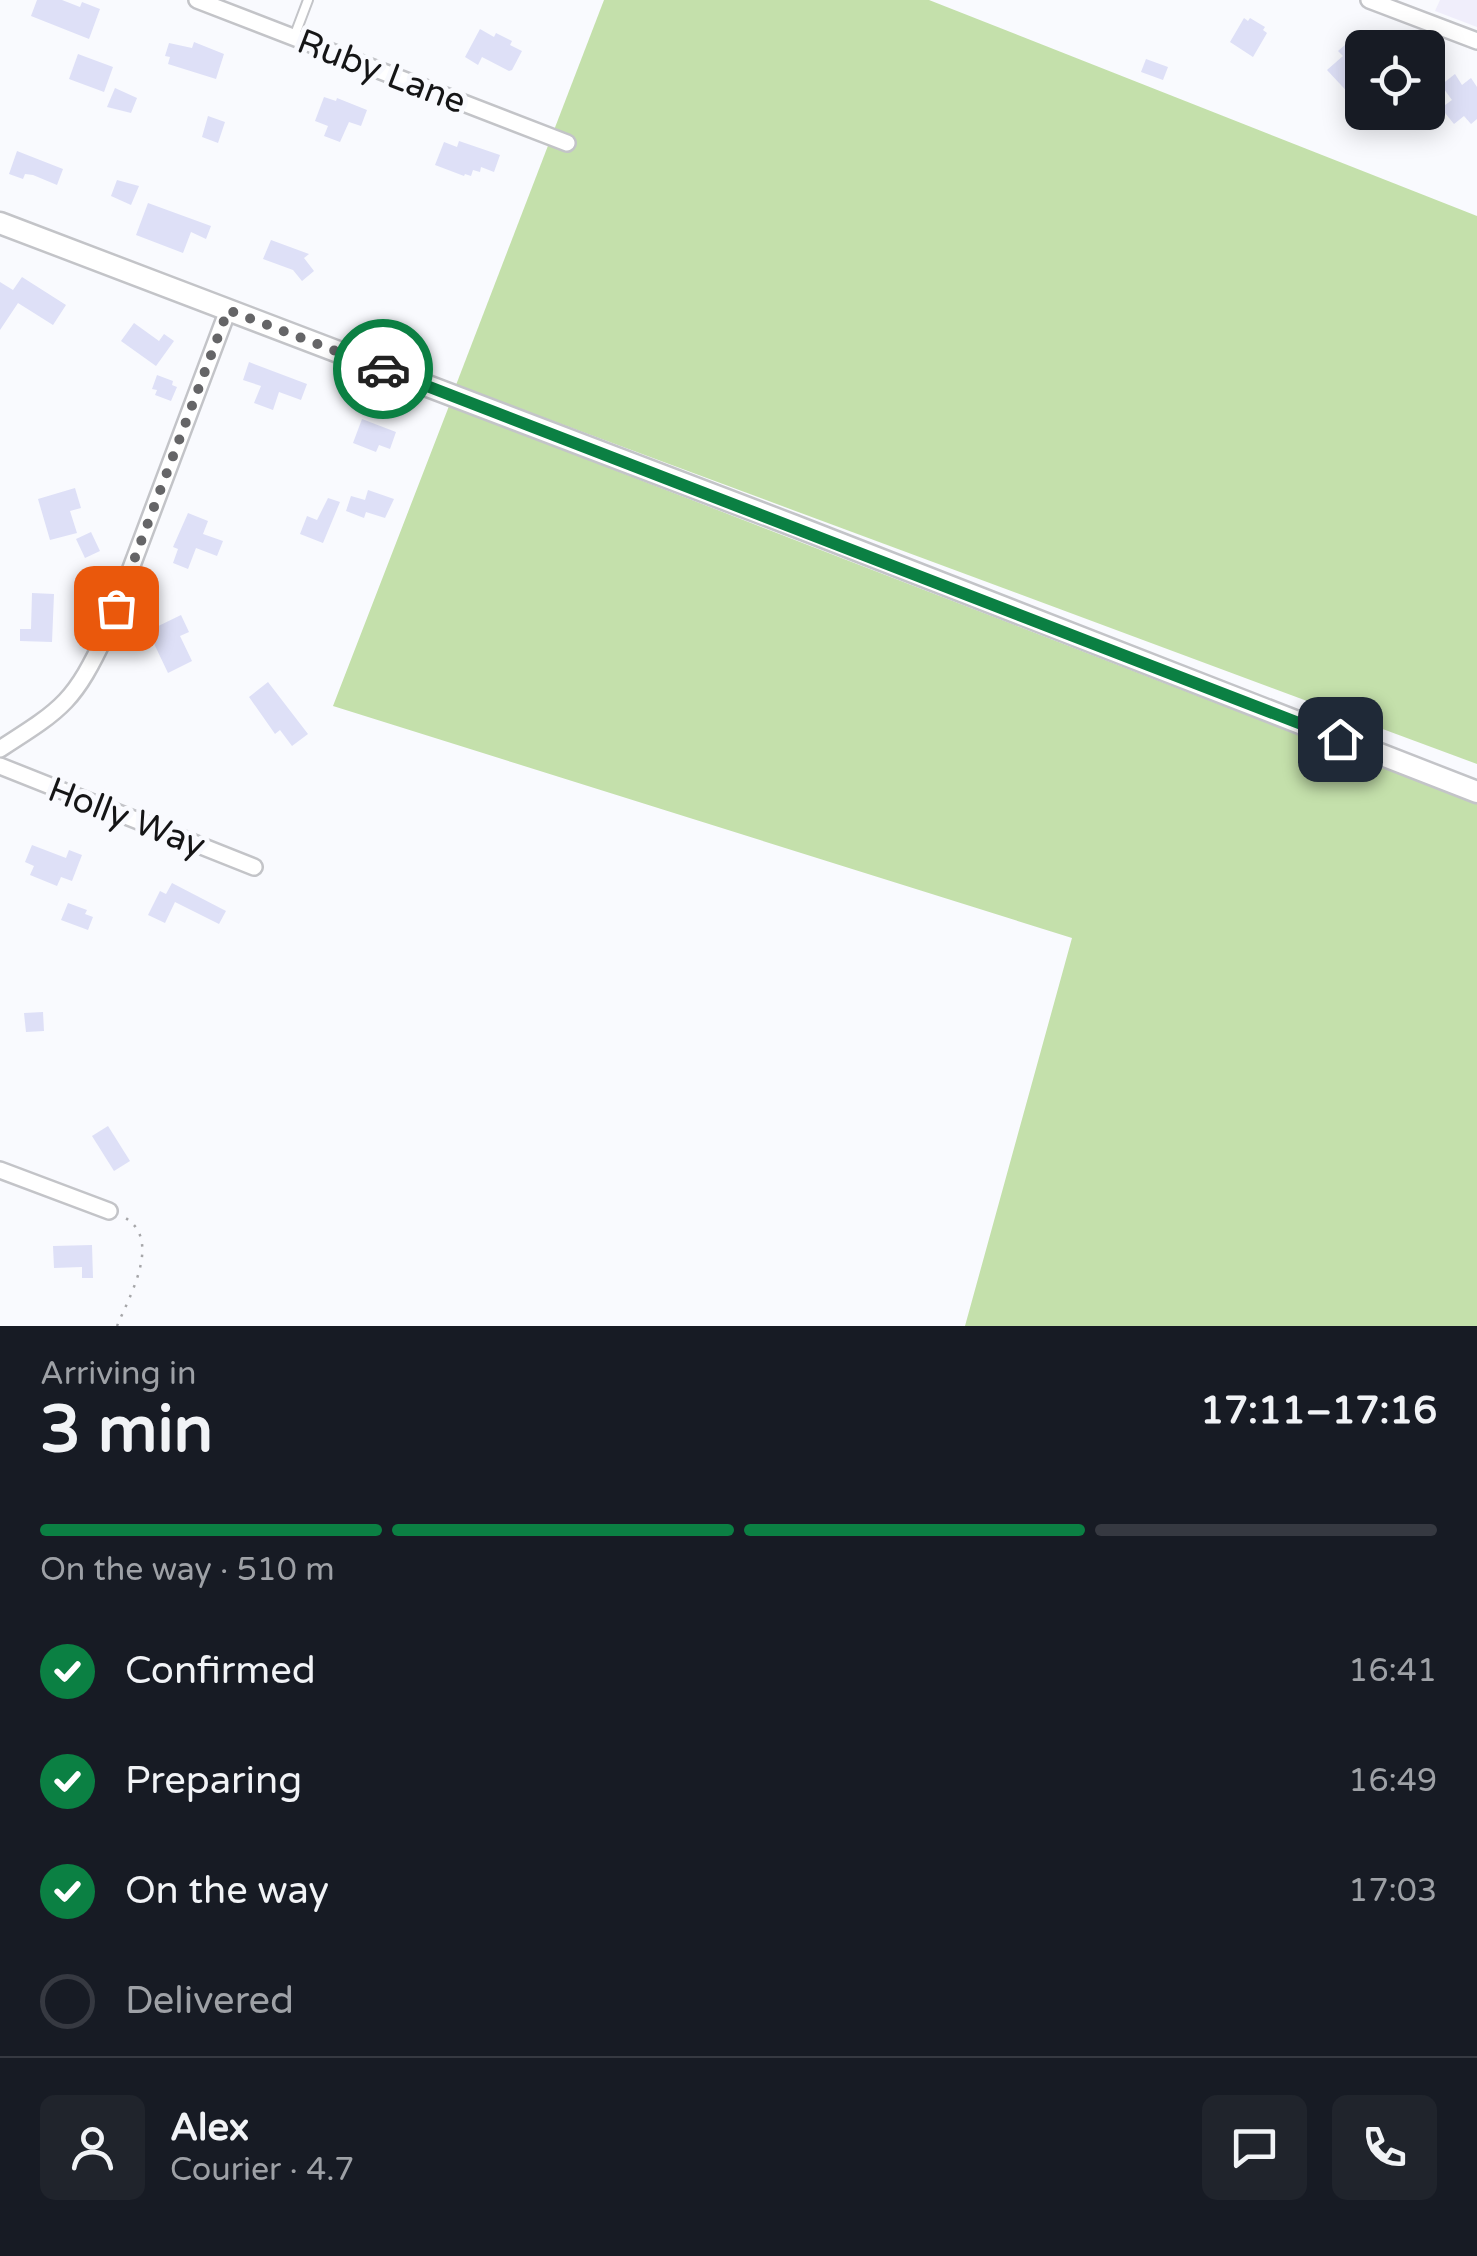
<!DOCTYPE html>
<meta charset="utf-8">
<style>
:root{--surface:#171b24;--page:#20242c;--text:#f1f3f6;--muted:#9ea1a6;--line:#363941;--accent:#0b8043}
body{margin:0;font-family:"Varela Round",sans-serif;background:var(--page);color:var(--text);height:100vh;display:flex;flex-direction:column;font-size:38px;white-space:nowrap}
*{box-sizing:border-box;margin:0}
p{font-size:32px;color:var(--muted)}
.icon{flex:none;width:55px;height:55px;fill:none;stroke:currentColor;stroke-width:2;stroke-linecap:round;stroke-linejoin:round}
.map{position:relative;height:1326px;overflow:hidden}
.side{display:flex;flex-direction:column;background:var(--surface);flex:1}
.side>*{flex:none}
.buttons{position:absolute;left:1345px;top:30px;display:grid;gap:20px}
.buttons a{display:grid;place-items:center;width:100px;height:100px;border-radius:15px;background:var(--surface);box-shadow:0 5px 25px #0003;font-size:50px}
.pin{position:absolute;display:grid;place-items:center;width:85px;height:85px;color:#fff;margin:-42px;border-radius:20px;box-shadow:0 5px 15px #0006}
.courier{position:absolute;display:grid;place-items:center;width:100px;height:100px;margin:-50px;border:8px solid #0b8043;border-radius:50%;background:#fff;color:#222;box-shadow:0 2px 12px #0007}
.head em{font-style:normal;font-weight:800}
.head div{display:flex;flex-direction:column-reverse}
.head{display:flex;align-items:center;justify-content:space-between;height:170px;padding:0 40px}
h1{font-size:65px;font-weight:800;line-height:75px}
.bar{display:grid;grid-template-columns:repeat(4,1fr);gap:15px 10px;align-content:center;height:120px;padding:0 40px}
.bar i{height:12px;border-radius:8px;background:var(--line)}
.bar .active{background:var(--accent)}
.bar p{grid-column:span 4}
.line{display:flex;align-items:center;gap:25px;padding:0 40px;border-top:2px solid var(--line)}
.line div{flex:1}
.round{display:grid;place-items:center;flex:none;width:105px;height:105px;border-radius:15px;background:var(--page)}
ol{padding:0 40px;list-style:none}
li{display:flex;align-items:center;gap:30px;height:110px}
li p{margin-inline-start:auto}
li .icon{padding:10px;border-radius:50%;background:var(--accent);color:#fff;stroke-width:4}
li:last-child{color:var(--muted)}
li i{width:55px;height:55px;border:5px solid var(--line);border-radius:50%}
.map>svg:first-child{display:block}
.industrial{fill:#f0eefb}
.green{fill:#c4e0ab}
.building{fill:#dee0f7}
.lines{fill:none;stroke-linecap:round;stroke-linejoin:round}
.service-casing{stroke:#c3c4c8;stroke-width:12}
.minor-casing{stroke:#c3c4c8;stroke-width:20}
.tertiary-casing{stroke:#c3c4c8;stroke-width:25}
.path{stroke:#a6a6a9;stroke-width:2.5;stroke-dasharray:2.5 8;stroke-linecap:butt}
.service{stroke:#fff;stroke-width:8}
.minor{stroke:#fff;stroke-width:15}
.tertiary{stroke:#fff;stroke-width:20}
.done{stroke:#656567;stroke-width:10;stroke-dasharray:0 18}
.route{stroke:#0b8043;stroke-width:12}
.labels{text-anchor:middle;stroke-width:10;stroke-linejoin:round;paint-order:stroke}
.street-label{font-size:35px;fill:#151516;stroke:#f9fafe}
</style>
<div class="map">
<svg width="1477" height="1326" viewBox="0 0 1477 1326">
<rect width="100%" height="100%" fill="#f9fafe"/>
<!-- industrial -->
<path class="industrial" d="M1440 0H1477V27L1435 11Z"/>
<!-- green -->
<g class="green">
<path d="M604 0H929L1477 216V764L456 385Z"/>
<path d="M449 406 1477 804V1326H965L1072 938 333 706Z"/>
</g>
<!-- building -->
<g class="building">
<path d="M37 0H62L80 7 82 2 100 9 89 39 31 16Z"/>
<path d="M1244 18 1248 21 1250 18 1265 27 1263 30 1267 33 1253 57 1230 42Z"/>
<path d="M480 29 494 37 496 33 512 41 510 45 522 51 512 70 509 71 482 57 478 65 465 57Z"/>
<path d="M1352 39 1357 45 1362 40V63L1356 69 1362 76V91L1354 99 1327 70 1343 56 1338 51Z"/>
<path d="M194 42 224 54 216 79 168 64 170 57 165 56 169 43 192 48Z"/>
<path d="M78 54 113 67 104 92 69 79Z"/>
<path d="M1146 59 1168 67 1163 80 1141 72Z"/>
<path d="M1455 74 1462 85 1471 78 1477 87V119L1471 124 1464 116 1454 124 1441 108 1452 100 1441 85Z"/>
<path d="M115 88 137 98 131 113 107 107Z"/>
<path d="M324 97 336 101 337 98 367 110 361 126 349 122 340 142 324 136 328 126 315 121Z"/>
<path d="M208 116 225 122 218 143 202 137Z"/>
<path d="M459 141 500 155 494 172 481 167 480 172 473 170 471 176 465 174 464 176 435 165 444 142 457 147Z"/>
<path d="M17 151 63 169 57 185 33 175 25 174 23 179 9 174Z"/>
<path d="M117 180 139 186 131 205 111 196Z"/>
<path d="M148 203 211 226 206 239 191 232 183 253 136 235Z"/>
<path d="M271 240 309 254 304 258 314 271 302 281 293 270 263 259Z"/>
<path d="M22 277 66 305 53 325 18 303 0 330V282L13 290Z"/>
<path d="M134 323 159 341 164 334 174 341 156 366 121 341Z"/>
<path d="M249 362 307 384 301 400 279 392 273 410 254 403 261 386 243 380Z"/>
<path d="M157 375 173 381 172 385 177 387 171 401 155 395 157 390 152 389Z"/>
<path d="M362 419 396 432 390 449 379 445 376 452 353 443Z"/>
<path d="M75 488 81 508 70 511 77 533 50 540 38 499Z"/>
<path d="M368 490 394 499 385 518 366 512 364 518 346 511 351 496 365 500Z"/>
<path d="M328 498 340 502 323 543 300 534 307 516 317 520Z"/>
<path d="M188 513 208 521 203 534 223 541 217 556 196 548 188 569 173 563 178 549 173 547Z"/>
<path d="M91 532 100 551 85 558 76 539Z"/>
<path d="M32 593 54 594 52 642 20 641V629H31Z"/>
<path d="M181 615 189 632 180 636 192 661 168 673 148 631Z"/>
<path d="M268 682 308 734 292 746 280 730 275 734 249 697Z"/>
<path d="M32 845 66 858 69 850 82 855 72 881 61 877 57 886 30 875 34 866 25 862Z"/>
<path d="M172 883 226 911 219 924 175 902 165 923 148 915 160 891 166 894Z"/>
<path d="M68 903 87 910 85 914 93 917 88 930 61 920Z"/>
<path d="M43 1012 44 1031 26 1032 24 1013Z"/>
<path d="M108 1126 130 1161 114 1171 92 1136Z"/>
<path d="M92 1245 93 1278H82V1267L54 1268 53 1246Z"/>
</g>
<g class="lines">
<defs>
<path id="service" d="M294 37 308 0"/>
<g id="minor">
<path d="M197 0 567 143"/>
<path d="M1369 0 1477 41"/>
<path d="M0 749C64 708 74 702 107 632L228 310"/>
<path d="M0 766 254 867"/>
<path d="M0 1170 109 1211"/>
</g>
<path id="tertiary" d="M0 223 795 526 1477 792"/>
</defs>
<!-- service casing -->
<use href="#service" class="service-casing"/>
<!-- minor casing -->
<use href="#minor" class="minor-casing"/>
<!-- tertiary casing -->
<use href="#tertiary" class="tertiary-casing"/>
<!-- path -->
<path class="path" d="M117 1326C130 1295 164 1237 122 1216"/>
<!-- service -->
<use href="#service" class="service"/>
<!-- minor -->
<use href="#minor" class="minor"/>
<!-- tertiary -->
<use href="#tertiary" class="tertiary"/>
</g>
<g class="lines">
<!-- done -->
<path class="done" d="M116 608 228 310 383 369"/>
<!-- route -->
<path class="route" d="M383 369 1340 739"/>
</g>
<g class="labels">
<!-- street labels -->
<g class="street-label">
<text transform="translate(382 71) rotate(21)" y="12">Ruby Lane</text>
<text transform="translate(127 817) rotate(21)" y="12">Holly Way</text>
</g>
</g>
</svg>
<div class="buttons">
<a><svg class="icon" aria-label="locate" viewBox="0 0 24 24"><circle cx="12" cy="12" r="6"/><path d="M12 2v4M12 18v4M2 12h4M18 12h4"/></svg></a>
</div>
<div class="pin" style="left:116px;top:608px;background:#ea580c"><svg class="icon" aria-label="bag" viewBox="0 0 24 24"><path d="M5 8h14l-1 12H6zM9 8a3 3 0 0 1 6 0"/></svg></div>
<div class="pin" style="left:1340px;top:739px;background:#1f2937"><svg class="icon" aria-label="home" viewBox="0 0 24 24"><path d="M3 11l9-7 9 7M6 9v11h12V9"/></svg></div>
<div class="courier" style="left:383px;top:369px"><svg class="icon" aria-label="car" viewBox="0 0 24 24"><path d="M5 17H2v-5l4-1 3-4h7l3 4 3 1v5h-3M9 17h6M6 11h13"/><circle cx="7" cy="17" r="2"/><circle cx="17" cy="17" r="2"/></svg></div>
</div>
<section class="side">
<div class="head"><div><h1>3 min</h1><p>Arriving in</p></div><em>17:11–17:16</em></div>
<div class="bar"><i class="active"></i><i class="active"></i><i class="active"></i><i></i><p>On the way · 510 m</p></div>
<ol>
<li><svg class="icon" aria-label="check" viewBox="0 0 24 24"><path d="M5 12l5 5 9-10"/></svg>Confirmed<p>16:41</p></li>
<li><svg class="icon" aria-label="check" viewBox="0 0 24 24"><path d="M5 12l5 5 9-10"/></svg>Preparing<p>16:49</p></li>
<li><svg class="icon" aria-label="check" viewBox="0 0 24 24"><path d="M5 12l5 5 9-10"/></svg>On the way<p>17:03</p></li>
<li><i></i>Delivered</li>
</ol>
<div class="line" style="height:180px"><a class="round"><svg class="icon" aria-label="person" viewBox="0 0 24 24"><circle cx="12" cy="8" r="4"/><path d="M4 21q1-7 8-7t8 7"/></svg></a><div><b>Alex</b><p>Courier · 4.7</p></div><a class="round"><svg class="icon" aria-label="chat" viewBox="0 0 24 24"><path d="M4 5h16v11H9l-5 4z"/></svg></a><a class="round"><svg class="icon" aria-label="phone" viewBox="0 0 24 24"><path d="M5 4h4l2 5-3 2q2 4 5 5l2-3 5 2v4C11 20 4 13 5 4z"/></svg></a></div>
</section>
